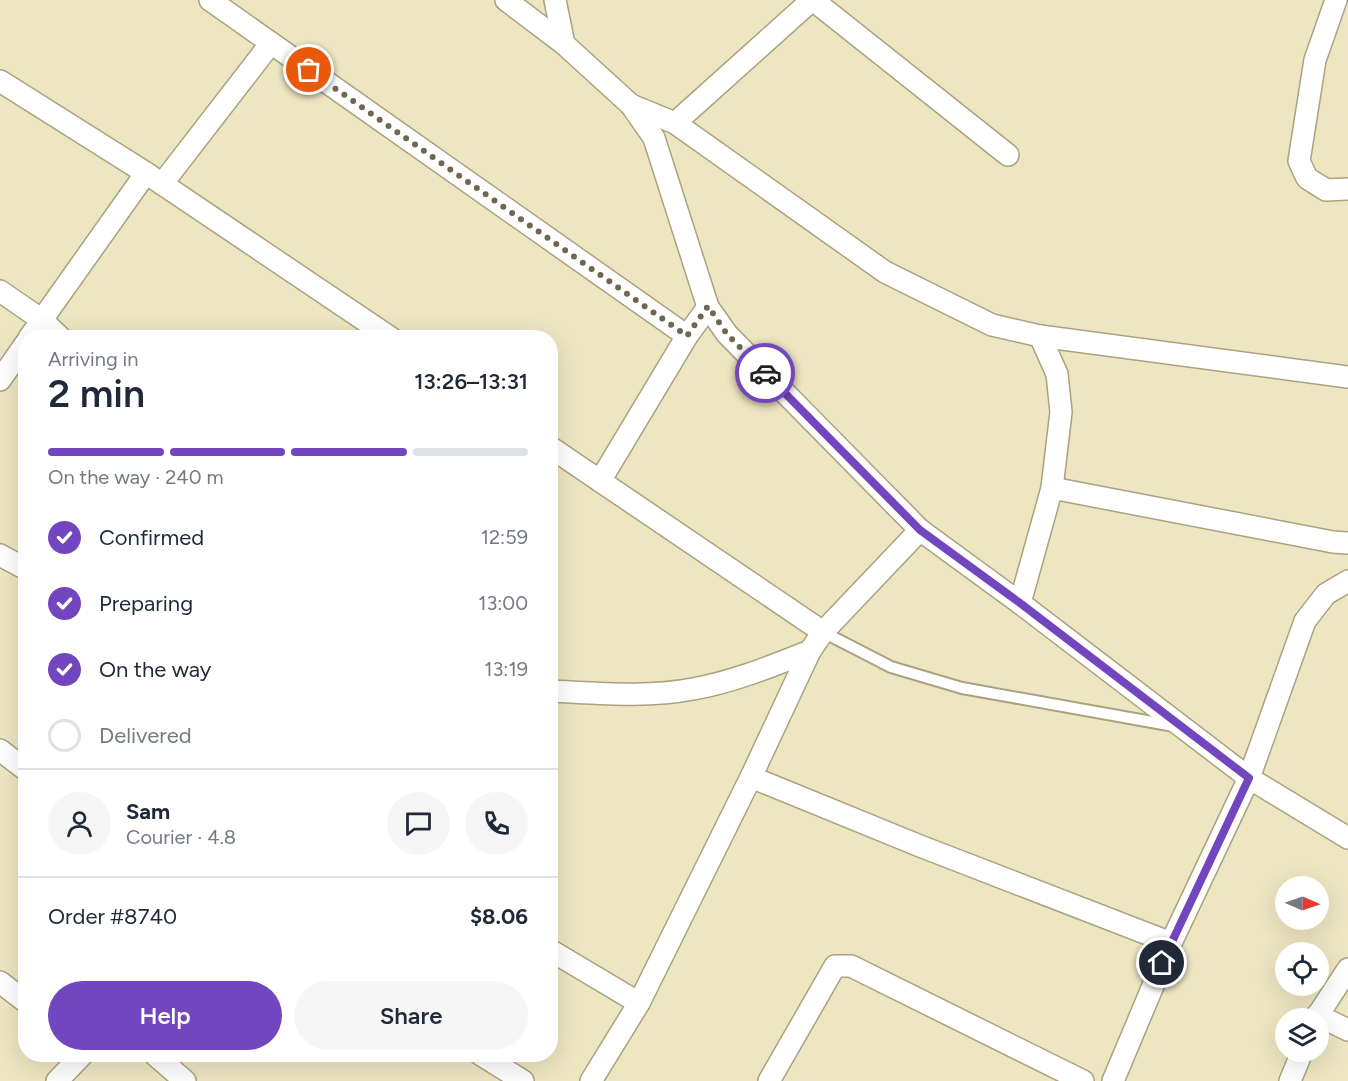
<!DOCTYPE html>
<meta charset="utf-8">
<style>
:root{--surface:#fff;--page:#f6f6f7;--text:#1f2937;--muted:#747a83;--line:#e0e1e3;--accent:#7246be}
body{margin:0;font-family:Figtree,sans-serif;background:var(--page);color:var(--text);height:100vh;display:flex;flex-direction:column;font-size:22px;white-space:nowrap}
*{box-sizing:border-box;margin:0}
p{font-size:20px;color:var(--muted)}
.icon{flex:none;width:33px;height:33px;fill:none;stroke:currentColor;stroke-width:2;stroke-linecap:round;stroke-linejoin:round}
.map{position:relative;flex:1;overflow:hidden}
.side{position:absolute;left:18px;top:330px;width:540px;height:732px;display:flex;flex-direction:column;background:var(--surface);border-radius:24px;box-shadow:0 6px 24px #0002}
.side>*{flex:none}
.needle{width:39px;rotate:92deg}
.buttons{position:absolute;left:1275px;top:876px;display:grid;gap:12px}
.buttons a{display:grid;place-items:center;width:54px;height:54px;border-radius:50%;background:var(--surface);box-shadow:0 6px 24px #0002;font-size:30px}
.pin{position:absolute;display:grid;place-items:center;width:51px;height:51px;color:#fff;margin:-26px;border:3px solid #fff;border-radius:50%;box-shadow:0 2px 6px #0007}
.courier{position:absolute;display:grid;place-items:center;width:60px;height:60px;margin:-30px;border:4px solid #7246be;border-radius:50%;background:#fff;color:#222;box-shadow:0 2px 8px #0007}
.headline em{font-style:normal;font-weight:600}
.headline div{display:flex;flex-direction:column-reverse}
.headline{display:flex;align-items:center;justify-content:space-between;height:102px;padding:0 30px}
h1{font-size:39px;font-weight:600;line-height:45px}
.bar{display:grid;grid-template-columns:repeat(4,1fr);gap:9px 6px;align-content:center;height:72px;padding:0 30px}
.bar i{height:8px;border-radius:4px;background:var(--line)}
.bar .on{background:var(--accent)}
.bar p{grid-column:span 4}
.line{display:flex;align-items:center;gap:15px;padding:0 30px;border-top:2px solid var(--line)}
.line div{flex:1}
.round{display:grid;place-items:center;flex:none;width:63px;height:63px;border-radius:32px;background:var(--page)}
ol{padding:0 30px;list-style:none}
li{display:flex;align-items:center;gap:18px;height:66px}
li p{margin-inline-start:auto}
li .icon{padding:6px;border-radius:50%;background:var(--accent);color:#fff;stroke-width:4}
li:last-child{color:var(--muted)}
li i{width:33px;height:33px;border:3px solid var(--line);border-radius:50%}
.primary-button{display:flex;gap:12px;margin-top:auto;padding:12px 30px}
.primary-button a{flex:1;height:69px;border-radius:36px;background:var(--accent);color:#fff;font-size:24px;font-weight:600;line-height:69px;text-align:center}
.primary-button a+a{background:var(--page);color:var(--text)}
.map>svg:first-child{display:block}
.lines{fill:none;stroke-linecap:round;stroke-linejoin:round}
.lane-casing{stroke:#aaa280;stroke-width:14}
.street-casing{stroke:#aaa280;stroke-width:24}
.lane{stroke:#fff;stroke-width:10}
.street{stroke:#fff;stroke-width:21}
.done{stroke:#6e6853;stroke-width:6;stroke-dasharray:0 10.8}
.route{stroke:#7246be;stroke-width:8}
</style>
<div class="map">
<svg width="1348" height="1081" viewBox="0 0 1348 1081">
<rect width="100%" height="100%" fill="#eee5c1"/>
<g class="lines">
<defs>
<path id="lane" d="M823 632 891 667 962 688 1174 726"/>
<g id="street">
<path d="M210 0 687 336"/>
<path d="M506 0 564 44"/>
<path d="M555 0 564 44 631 105 654 138 708 307 727 334 920 530 1020 603 1249 778 1348 838"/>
<path d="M813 0 1008 155"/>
<path d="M1336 0 1315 60 1299 161 1307 178 1326 190 1348 189"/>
<path d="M0 81 146 173 391 338"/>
<path d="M631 105 675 123 885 272 992 325 1040 336 1348 377"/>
<path d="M675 123 812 0"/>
<path d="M162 184 271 43"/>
<path d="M0 291 42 320 61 338"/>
<path d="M1040 336 1057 374 1061 412 1052 488"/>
<path d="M29 338 146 173"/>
<path d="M0 380 26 343"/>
<path d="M550 447 823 632"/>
<path d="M600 481 687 336 708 307"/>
<path d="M0 555 26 569"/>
<path d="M1020 603 1052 488 1333 542 1348 543"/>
<path d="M550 691C597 693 646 698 693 689 733 682 772 666 810 651"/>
<path d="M0 750 26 770"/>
<path d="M751 777 920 846 1171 943"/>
<path d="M550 950 639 1003"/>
<path d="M0 982 26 1002"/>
<path d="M1317 1015 1348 1030"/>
<path d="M1316 1018 1348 969"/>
<path d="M154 1054 185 1081"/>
<path d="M480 1054 523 1081"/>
<path d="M57 1081 83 1054"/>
<path d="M591 1081 639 1003 751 777 810 651 823 632 920 530"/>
<path d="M769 1081 835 966H851L1083 1081"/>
<path d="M1113 1081 1171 943 1249 778 1305 621 1326 594 1348 581"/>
<path d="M1290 1081 1302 1052"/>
</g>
</defs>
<!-- lane casing -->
<use href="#lane" class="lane-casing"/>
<!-- street casing -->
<use href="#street" class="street-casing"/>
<!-- lane -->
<use href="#lane" class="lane"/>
<!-- street -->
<use href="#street" class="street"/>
</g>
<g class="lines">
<!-- done -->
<path class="done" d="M309 70 687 336 708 306 727 334 765 373"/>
<!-- route -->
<path class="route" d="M765 373 920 530 1020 603 1249 778 1162 963"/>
</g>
</svg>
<div class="buttons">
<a><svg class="needle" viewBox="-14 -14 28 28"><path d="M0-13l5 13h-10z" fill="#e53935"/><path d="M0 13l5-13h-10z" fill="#747a83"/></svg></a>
<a><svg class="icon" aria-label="locate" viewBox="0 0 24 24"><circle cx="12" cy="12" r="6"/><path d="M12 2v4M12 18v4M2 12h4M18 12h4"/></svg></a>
<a><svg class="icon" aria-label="layers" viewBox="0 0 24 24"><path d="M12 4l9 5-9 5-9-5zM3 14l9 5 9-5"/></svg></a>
</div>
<div class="pin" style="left:309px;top:70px;background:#ea580c"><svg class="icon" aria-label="bag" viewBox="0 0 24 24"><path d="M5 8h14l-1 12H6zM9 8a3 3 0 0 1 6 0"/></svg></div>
<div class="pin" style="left:1162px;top:963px;background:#1f2937"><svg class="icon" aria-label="home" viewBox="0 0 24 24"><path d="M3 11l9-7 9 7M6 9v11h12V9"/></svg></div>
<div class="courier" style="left:765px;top:373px"><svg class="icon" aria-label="car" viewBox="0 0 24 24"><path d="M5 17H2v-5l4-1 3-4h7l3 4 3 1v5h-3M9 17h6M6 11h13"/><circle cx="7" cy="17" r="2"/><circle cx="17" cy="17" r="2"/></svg></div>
<section class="side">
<div class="headline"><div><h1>2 min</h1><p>Arriving in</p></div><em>13:26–13:31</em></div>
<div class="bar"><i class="on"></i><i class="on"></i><i class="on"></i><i></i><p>On the way · 240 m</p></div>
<ol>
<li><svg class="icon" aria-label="check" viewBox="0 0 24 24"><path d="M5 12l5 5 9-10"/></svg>Confirmed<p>12:59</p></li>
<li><svg class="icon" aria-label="check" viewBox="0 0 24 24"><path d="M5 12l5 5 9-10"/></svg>Preparing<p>13:00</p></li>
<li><svg class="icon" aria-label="check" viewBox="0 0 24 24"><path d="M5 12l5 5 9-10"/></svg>On the way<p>13:19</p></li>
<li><i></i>Delivered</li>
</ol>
<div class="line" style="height:108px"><a class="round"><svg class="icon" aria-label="person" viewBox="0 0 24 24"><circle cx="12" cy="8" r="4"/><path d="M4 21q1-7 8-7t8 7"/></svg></a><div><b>Sam</b><p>Courier · 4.8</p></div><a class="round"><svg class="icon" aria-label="chat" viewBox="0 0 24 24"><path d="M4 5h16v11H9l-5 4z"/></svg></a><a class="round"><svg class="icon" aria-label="phone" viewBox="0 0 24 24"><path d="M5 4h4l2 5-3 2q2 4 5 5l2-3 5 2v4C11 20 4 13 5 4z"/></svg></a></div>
<div class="line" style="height:78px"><div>Order #8740</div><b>$8.06</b></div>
<div class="primary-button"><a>Help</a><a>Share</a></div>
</section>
</div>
